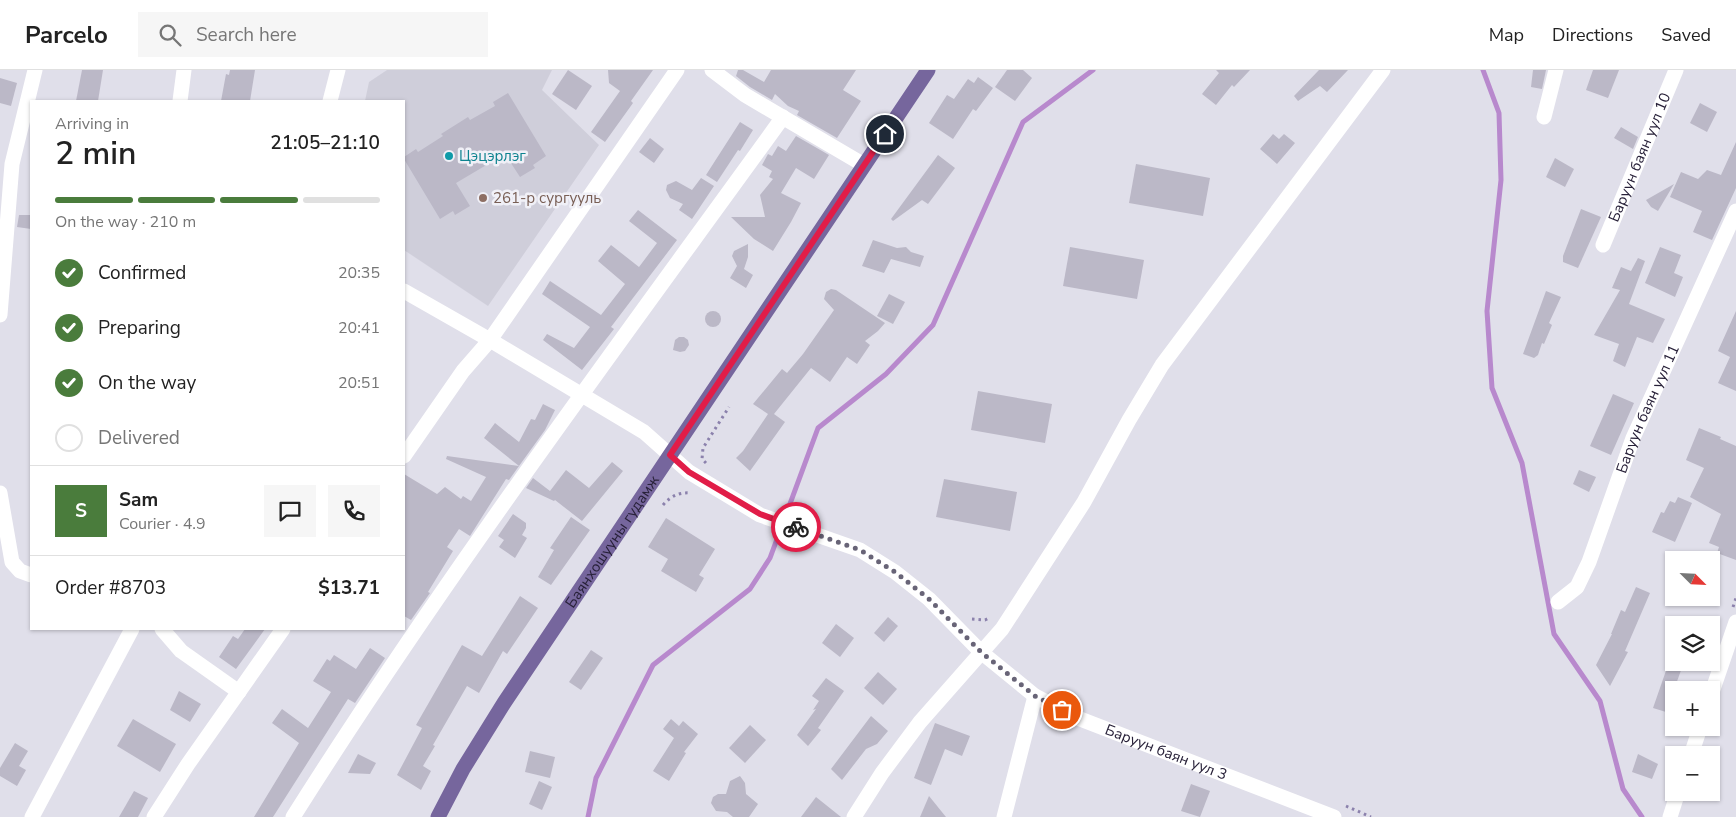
<!DOCTYPE html>
<meta charset="utf-8">
<style>
:root{--surface:#fff;--page:#f6f6f6;--text:#222;--muted:#767676;--line:#e0e0e0;--accent:#4a7c3c}
body{margin:0;font-family:"Nunito Sans",sans-serif;background:var(--page);color:var(--text);height:100vh;display:flex;flex-direction:column;font-size:19px;white-space:nowrap}
*{box-sizing:border-box;margin:0}
p{font-size:16px;color:var(--muted)}
.icon{flex:none;width:28px;height:28px;fill:none;stroke:currentColor;stroke-width:2;stroke-linecap:round;stroke-linejoin:round}
.map{position:relative;flex:1;overflow:hidden}
.drawer{position:absolute;left:30px;top:30px;width:375px;height:530px;display:flex;flex-direction:column;background:var(--surface);border-radius:0px;box-shadow:0 1px 4px #0004}
.drawer>*{flex:none}
.needle{width:32px;rotate:114deg}
.fabs{position:absolute;left:1665px;top:481px;display:grid;gap:10px}
.fabs a{display:grid;place-items:center;width:55px;height:55px;border-radius:0px;background:var(--surface);box-shadow:0 1px 4px #0004;font-size:25px}
.pin{position:absolute;display:grid;place-items:center;width:42px;height:42px;color:#fff;margin:-21px;border:2px solid #fff;border-radius:50%;box-shadow:0 1px 5px #0007}
.courier{position:absolute;display:grid;place-items:center;width:50px;height:50px;margin:-25px;border:4px solid #e11d48;border-radius:50%;background:#fff;color:#222;box-shadow:0 1px 6px #0007}
.summary em{font-style:normal;font-weight:600}
.summary div{display:flex;flex-direction:column-reverse}
.summary{display:flex;align-items:center;justify-content:space-between;height:85px;padding:0 25px}
h1{font-size:32px;font-weight:600;line-height:38px}
.bar{display:grid;grid-template-columns:repeat(4,1fr);gap:8px 5px;align-content:center;height:60px;padding:0 25px}
.bar i{height:6px;border-radius:4px;background:var(--line)}
.bar .selected{background:var(--accent)}
.bar p{grid-column:span 4}
.line{display:flex;align-items:center;gap:12px;padding:0 25px;border-top:1px solid var(--line)}
.line div{flex:1}
.round{display:grid;place-items:center;flex:none;width:52px;height:52px;border-radius:0px;background:var(--page)}
ol{padding:0 25px;list-style:none}
li{display:flex;align-items:center;gap:15px;height:55px}
li p{margin-inline-start:auto}
li .icon{padding:5px;border-radius:50%;background:var(--accent);color:#fff;stroke-width:4}
li:last-child{color:var(--muted)}
li i{width:28px;height:28px;border:2px solid var(--line);border-radius:50%}
header{display:flex;align-items:center;gap:30px;box-sizing:border-box;height:70px;padding:0 25px;background:var(--surface);border-bottom:1px solid var(--line)}
header strong{font-size:24px}
nav{display:flex;gap:28px;margin-inline-start:auto;font-size:18px}
.search{width:350px;height:45px;background:var(--page);display:flex;align-items:center;gap:12px;box-sizing:border-box;padding:0 18px;border-radius:0px;color:var(--muted);font-size:19px}
.map>svg:first-child{display:block}
.built{fill:#cfceda}
.lines{fill:none;stroke-linecap:round;stroke-linejoin:round}
.stream{stroke:#b889cd;stroke-width:5}
.building{fill:#bbb8c7}
.path{stroke:#8b81ac;stroke-width:3;stroke-dasharray:2.5 4;stroke-linecap:butt}
.minor{stroke:#fff;stroke-width:15}
.major{stroke:#76669d;stroke-width:15}
.done{stroke:#686477;stroke-width:5;stroke-dasharray:0 9}
.route{stroke:#e11d48;stroke-width:6}
.culture-dot{fill:#0f9aa8;stroke:#f0f0f7;stroke-width:2}
.education-dot{fill:#8d6e63;stroke:#f0f0f7;stroke-width:2}
.labels{text-anchor:middle;stroke-width:5;stroke-linejoin:round;paint-order:stroke}
.culture-label{font-size:15px;fill:#0d838f;stroke:#f0f0f7;text-anchor:start}
.street-label{font-size:15px;fill:#282139;stroke:#f0f0f7}
.education-label{font-size:15px;fill:#785e54;stroke:#f0f0f7;text-anchor:start}
</style>
<header>
<strong>Parcelo</strong>
<div class="search"><svg class="icon" aria-label="search" viewBox="0 0 24 24"><circle cx="10" cy="10" r="6"/><path d="M15 15l6 6"/></svg>Search here</div>
<nav><a>Map</a><a>Directions</a><a>Saved</a></nav>
</header>
<div class="map">
<svg width="1736" height="747" viewBox="0 0 1736 747">
<rect width="100%" height="100%" fill="#e0dfea"/>
<!-- built -->
<path class="built" d="M387 0H552L542 20 599 75 488 236 404 180V31H365L369 12Z"/>
<g class="lines">
<!-- stream -->
<g class="stream">
<path d="M1483 0 1499 43 1501 110 1487 241 1492 318 1522 393 1554 564 1600 631 1623 719 1642 747"/>
<path d="M588 747 596 708 653 595 750 519 770 488 818 358 886 304 933 255 1023 52 1093 0"/>
</g>
</g>
<!-- building -->
<g class="building">
<path d="M82 0H103L98 31H76Z"/>
<path d="M230 0H255L250 31H221L226 4 229 5Z"/>
<path d="M568 0 592 16 576 40 552 24Z"/>
<path d="M608 0H653L631 31 633 33 605 72 591 62 620 21 609 13Z"/>
<path d="M738 0H743L764 12 771 0H856L843 20 861 31 837 68 797 45 799 41 788 36 775 24 772 30 750 17 736 6Z"/>
<path d="M1007 0H1023L1032 8 1015 31 995 17Z"/>
<path d="M1216 0H1250L1234 17 1232 15 1216 35 1202 24 1219 3Z"/>
<path d="M1319 0H1348L1327 22 1320 16 1298 31 1294 26Z"/>
<path d="M1533 0H1546L1542 19 1531 17Z"/>
<path d="M1593 0H1619L1608 28 1586 20Z"/>
<path d="M978 7 993 18 976 41 973 39 953 69 929 53 947 25 954 29 968 9 974 13Z"/>
<path d="M0 8 17 13 11 36 0 33Z"/>
<path d="M508 23 546 86 533 95 535 98 520 107 505 84 456 113 470 136 455 145 453 141 440 149 404 89V87L416 79 418 82 443 66 441 64 468 47 470 50 495 36 493 32Z"/>
<path d="M1700 33 1717 42 1707 62 1690 53Z"/>
<path d="M740 52 753 60 740 81 738 80 717 112 706 105Z"/>
<path d="M1621 57 1638 67 1633 79 1614 68Z"/>
<path d="M1273 64 1279 69 1284 64 1295 73 1277 94 1260 79Z"/>
<path d="M796 66 829 85 814 109 796 98 781 123 801 133 791 152 773 181 754 169 731 147H765L760 125 773 109 769 107 772 101 762 95 768 84 772 86 778 76 786 81Z"/>
<path d="M650 68 664 79 654 93 639 82Z"/>
<path d="M1736 72V118L1712 170 1693 162 1702 141 1670 127 1681 102 1698 109 1707 100 1721 105Z"/>
<path d="M938 85 955 98 928 134 922 130 893 151 891 149Z"/>
<path d="M1555 88 1574 99 1565 117 1546 107Z"/>
<path d="M1136 94 1210 108 1203 146 1129 133Z"/>
<path d="M701 108 714 116 692 149 679 140 683 134 670 128 666 120 667 115 676 111 692 120Z"/>
<path d="M1674 114 1658 141 1651 137 1646 130Z"/>
<path d="M1581 139 1601 147 1578 198 1563 192V186Z"/>
<path d="M638 140 677 170 611 257 614 259 582 300 543 270 547 264 574 278 590 257 542 224 550 211 601 245 625 214 598 191 611 175 639 197 657 173 629 151Z"/>
<path d="M19 145H31V159L17 157Z"/>
<path d="M873 170 897 178 906 177 911 182 924 186 920 197 891 189 884 203 862 196Z"/>
<path d="M748 174V187L744 199 753 205 746 218 730 208 737 196 732 186 734 181Z"/>
<path d="M1070 177 1144 190 1137 229 1063 216Z"/>
<path d="M1660 177 1681 185 1674 203 1683 207 1675 227 1645 213Z"/>
<path d="M1638 188 1645 191 1629 234 1665 249 1653 273 1637 267 1625 297 1613 291 1619 274 1594 265 1620 220 1612 218 1621 197 1631 201Z"/>
<path d="M831 219 836 220 885 253 878 261 865 271 870 275 857 294 847 287 830 312 811 298 774 344 785 352 750 401 736 388 743 381 768 344 753 334 782 299 787 303 803 284 834 240 824 229 826 222Z"/>
<path d="M1546 221 1561 227 1549 253 1552 255 1544 274 1542 273 1538 285 1534 288 1523 284Z"/>
<path d="M889 224 905 232 893 254 877 246Z"/>
<path d="M1736 241V321L1718 313 1730 287 1718 281Z"/>
<circle cx="713" cy="249" r="8"/>
<path d="M679 267H684L688 270 689 275 685 281 680 282 673 280 675 270Z"/>
<path d="M978 321 1052 334 1045 373 971 360Z"/>
<path d="M1613 324 1634 333 1611 385 1590 376Z"/>
<path d="M543 334 555 340 545 360 519 396 484 368 495 353 519 372 531 349 535 350Z"/>
<path d="M1699 358 1721 367 1720 369 1736 376V490L1717 483 1719 477 1709 473 1721 444 1690 427 1704 398 1686 390Z"/>
<path d="M447 386 519 396 509 410 506 409 470 466 459 459 447 477 453 481 428 522 430 523 411 550 404 546V404L437 424 445 417 461 429 463 426 471 431 486 407 446 389Z"/>
<path d="M612 392 623 401 582 451 555 430 554 431 526 418 533 408 550 421 566 400 589 418Z"/>
<path d="M1579 400 1596 407 1589 422 1573 414Z"/>
<path d="M944 409 1017 422 1010 461 936 447Z"/>
<path d="M1678 427 1692 433 1675 472 1652 462 1661 442 1664 443 1670 431 1675 433Z"/>
<path d="M513 444 526 453V458L522 465 527 468 515 488 499 477 504 470 498 466Z"/>
<path d="M571 447 590 460 551 515 538 507 554 480 550 478Z"/>
<path d="M666 448 715 479 699 505 704 508 696 522 661 501 668 489 648 477Z"/>
<path d="M1636 517 1650 523 1625 581 1628 582 1610 616 1596 595 1612 564H1611L1621 540 1625 542Z"/>
<path d="M520 526 538 538 507 584 503 581 479 623 467 616 433 675 435 676 423 696 431 701 421 720 397 705 422 658 416 655 462 575 482 586Z"/>
<path d="M888 547 898 556 884 572 874 563Z"/>
<path d="M836 554 854 568 840 587 822 573Z"/>
<path d="M245 559H265L236 599 219 587 233 566 238 569Z"/>
<path d="M370 578 385 588 355 633 348 629 273 747H254L299 673 272 653 282 639 308 658 331 622 313 611 327 589 330 591 334 585 356 599Z"/>
<path d="M591 580 603 588 581 620 569 612Z"/>
<path d="M1669 592H1684L1666 642 1653 638Z"/>
<path d="M878 602 897 619 883 635 864 618Z"/>
<path d="M826 608 844 621 818 658 821 660 808 676 797 665 816 639 813 640 819 631 812 626Z"/>
<path d="M179 621 201 634 190 652 170 640Z"/>
<path d="M871 646 888 661 877 674 866 679 842 710 831 699Z"/>
<path d="M133 649 176 674 160 702 117 676Z"/>
<path d="M671 649 679 656 683 651 698 664 684 682 686 683 669 711 653 701 674 668 663 659Z"/>
<path d="M935 653 970 666 962 686 945 679 931 715 914 708Z"/>
<path d="M750 655 766 670 745 693 729 678Z"/>
<path d="M15 673 28 681 19 696 26 700 17 716 0 706V698Z"/>
<path d="M530 681 555 687 550 708 525 702Z"/>
<path d="M358 684 376 693 370 704 348 703Z"/>
<path d="M1638 684 1658 694 1652 709 1632 702Z"/>
<path d="M740 706 745 713 746 724 758 734 749 747H733L727 742 716 741 711 733 713 727 718 724H726L730 711Z"/>
<path d="M539 711 552 717 542 740 529 734Z"/>
<path d="M1191 714 1210 721 1200 747 1181 741Z"/>
<path d="M134 721 148 728 138 747H119Z"/>
<path d="M929 726 946 747H920Z"/>
<path d="M816 727 841 747H801Z"/>
</g>
<g class="lines">
<!-- path -->
<g class="path">
<path d="M706 393 702 389 703 378 729 337"/>
<path d="M663 435C671 426 679 422 691 423"/>
<path d="M1733 537 1736 528"/>
<path d="M972 549 985 550 989 548"/>
<path d="M1713 652 1718 639"/>
<path d="M1346 736 1371 747"/>
</g>
<!-- minor -->
<g class="minor">
<path d="M712 0 745 25 864 95"/>
<path d="M180 31 184 0"/>
<path d="M330 31 338 0"/>
<path d="M1544 47 1556 0"/>
<path id="s1" d="M1603 175 1676 0"/>
<path id="s2" d="M404 221 490 270 644 362 689 402 760 445 860 480 895 502 929 529 981 582 1035 626 1075 647 1334 747"/>
<path d="M0 245 12 94 35 0"/>
<path d="M404 386 463 301 490 270 677 0"/>
<path d="M0 423 12 492 20 501 31 505"/>
<path id="s3" d="M1558 532 1577 517 1589 492 1633 368 1736 141"/>
<path d="M162 559 181 581 239 622"/>
<path d="M1711 625 1736 552"/>
<path d="M1691 685 1700 658"/>
<path d="M32 747 132 559"/>
<path d="M154 747 188 694 283 559"/>
<path d="M293 747C445 506 616 278 783 47"/>
<path d="M854 747 882 703 920 652 1002 559 1084 432 1129 350 1162 295 1383 0"/>
<path d="M1004 747 1035 626"/>
<path d="M1670 747 1678 722"/>
</g>
<!-- major -->
<path class="major" id="s4" d="M438 747 463 699 504 633 928 0"/>
</g>
<g class="lines">
<!-- done -->
<path class="done" d="M796 457 860 480 895 502 929 529 981 582 1035 626 1062 640"/>
<!-- route -->
<path class="route" d="M796 457 760 444 689 402 670 385 885 64"/>
</g>
<!-- markers -->
<circle class="culture-dot" cx="449" cy="86" r="5"/>
<circle class="education-dot" cx="483" cy="128" r="5"/>
<g class="labels">
<!-- culture labels -->
<g class="culture-label">
<text x="459" y="91">Цэцэрлэг</text>
</g>
<!-- street labels -->
<g class="street-label">
<text dy="5" stroke="none"><textPath href="#s1" startOffset="95">Баруун баян уул 10</textPath></text>
<text dy="5" stroke="none"><textPath href="#s3" startOffset="216">Баруун баян уул 11</textPath></text>
<text dy="5" stroke="none"><textPath href="#s4" startOffset="326">Баянхошууны гудамж</textPath></text>
<text dy="5" stroke="none"><textPath href="#s2" startOffset="899">Баруун баян уул 3</textPath></text>
</g>
<!-- education labels -->
<g class="education-label">
<text x="493" y="133">261-р сургууль</text>
</g>
</g>
</svg>
<div class="fabs">
<a><svg class="needle" viewBox="-14 -14 28 28"><path d="M0-13l5 13h-10z" fill="#e53935"/><path d="M0 13l5-13h-10z" fill="#767676"/></svg></a>
<a><svg class="icon" aria-label="layers" viewBox="0 0 24 24"><path d="M12 4l9 5-9 5-9-5zM3 14l9 5 9-5"/></svg></a>
<a>+</a>
<a>−</a>
</div>
<div class="pin" style="left:1062px;top:640px;background:#ea580c"><svg class="icon" aria-label="bag" viewBox="0 0 24 24"><path d="M5 8h14l-1 12H6zM9 8a3 3 0 0 1 6 0"/></svg></div>
<div class="pin" style="left:885px;top:64px;background:#1f2937"><svg class="icon" aria-label="home" viewBox="0 0 24 24"><path d="M3 11l9-7 9 7M6 9v11h12V9"/></svg></div>
<div class="courier" style="left:796px;top:457px"><svg class="icon" aria-label="bike" viewBox="0 0 24 24"><circle cx="6" cy="16" r="4"/><circle cx="18" cy="16" r="4"/><path d="M6 16l4-8h5l3 8M10 8l3 8H6M13 5h3"/></svg></div>
<section class="drawer">
<div class="summary"><div><h1>2 min</h1><p>Arriving in</p></div><em>21:05–21:10</em></div>
<div class="bar"><i class="selected"></i><i class="selected"></i><i class="selected"></i><i></i><p>On the way · 210 m</p></div>
<ol>
<li><svg class="icon" aria-label="check" viewBox="0 0 24 24"><path d="M5 12l5 5 9-10"/></svg>Confirmed<p>20:35</p></li>
<li><svg class="icon" aria-label="check" viewBox="0 0 24 24"><path d="M5 12l5 5 9-10"/></svg>Preparing<p>20:41</p></li>
<li><svg class="icon" aria-label="check" viewBox="0 0 24 24"><path d="M5 12l5 5 9-10"/></svg>On the way<p>20:51</p></li>
<li><i></i>Delivered</li>
</ol>
<div class="line" style="height:90px"><b class="round" style="background:var(--accent);color:#fff">S</b><div><b>Sam</b><p>Courier · 4.9</p></div><a class="round"><svg class="icon" aria-label="chat" viewBox="0 0 24 24"><path d="M4 5h16v11H9l-5 4z"/></svg></a><a class="round"><svg class="icon" aria-label="phone" viewBox="0 0 24 24"><path d="M5 4h4l2 5-3 2q2 4 5 5l2-3 5 2v4C11 20 4 13 5 4z"/></svg></a></div>
<div class="line" style="height:65px"><div>Order #8703</div><b>$13.71</b></div>
</section>
</div>
